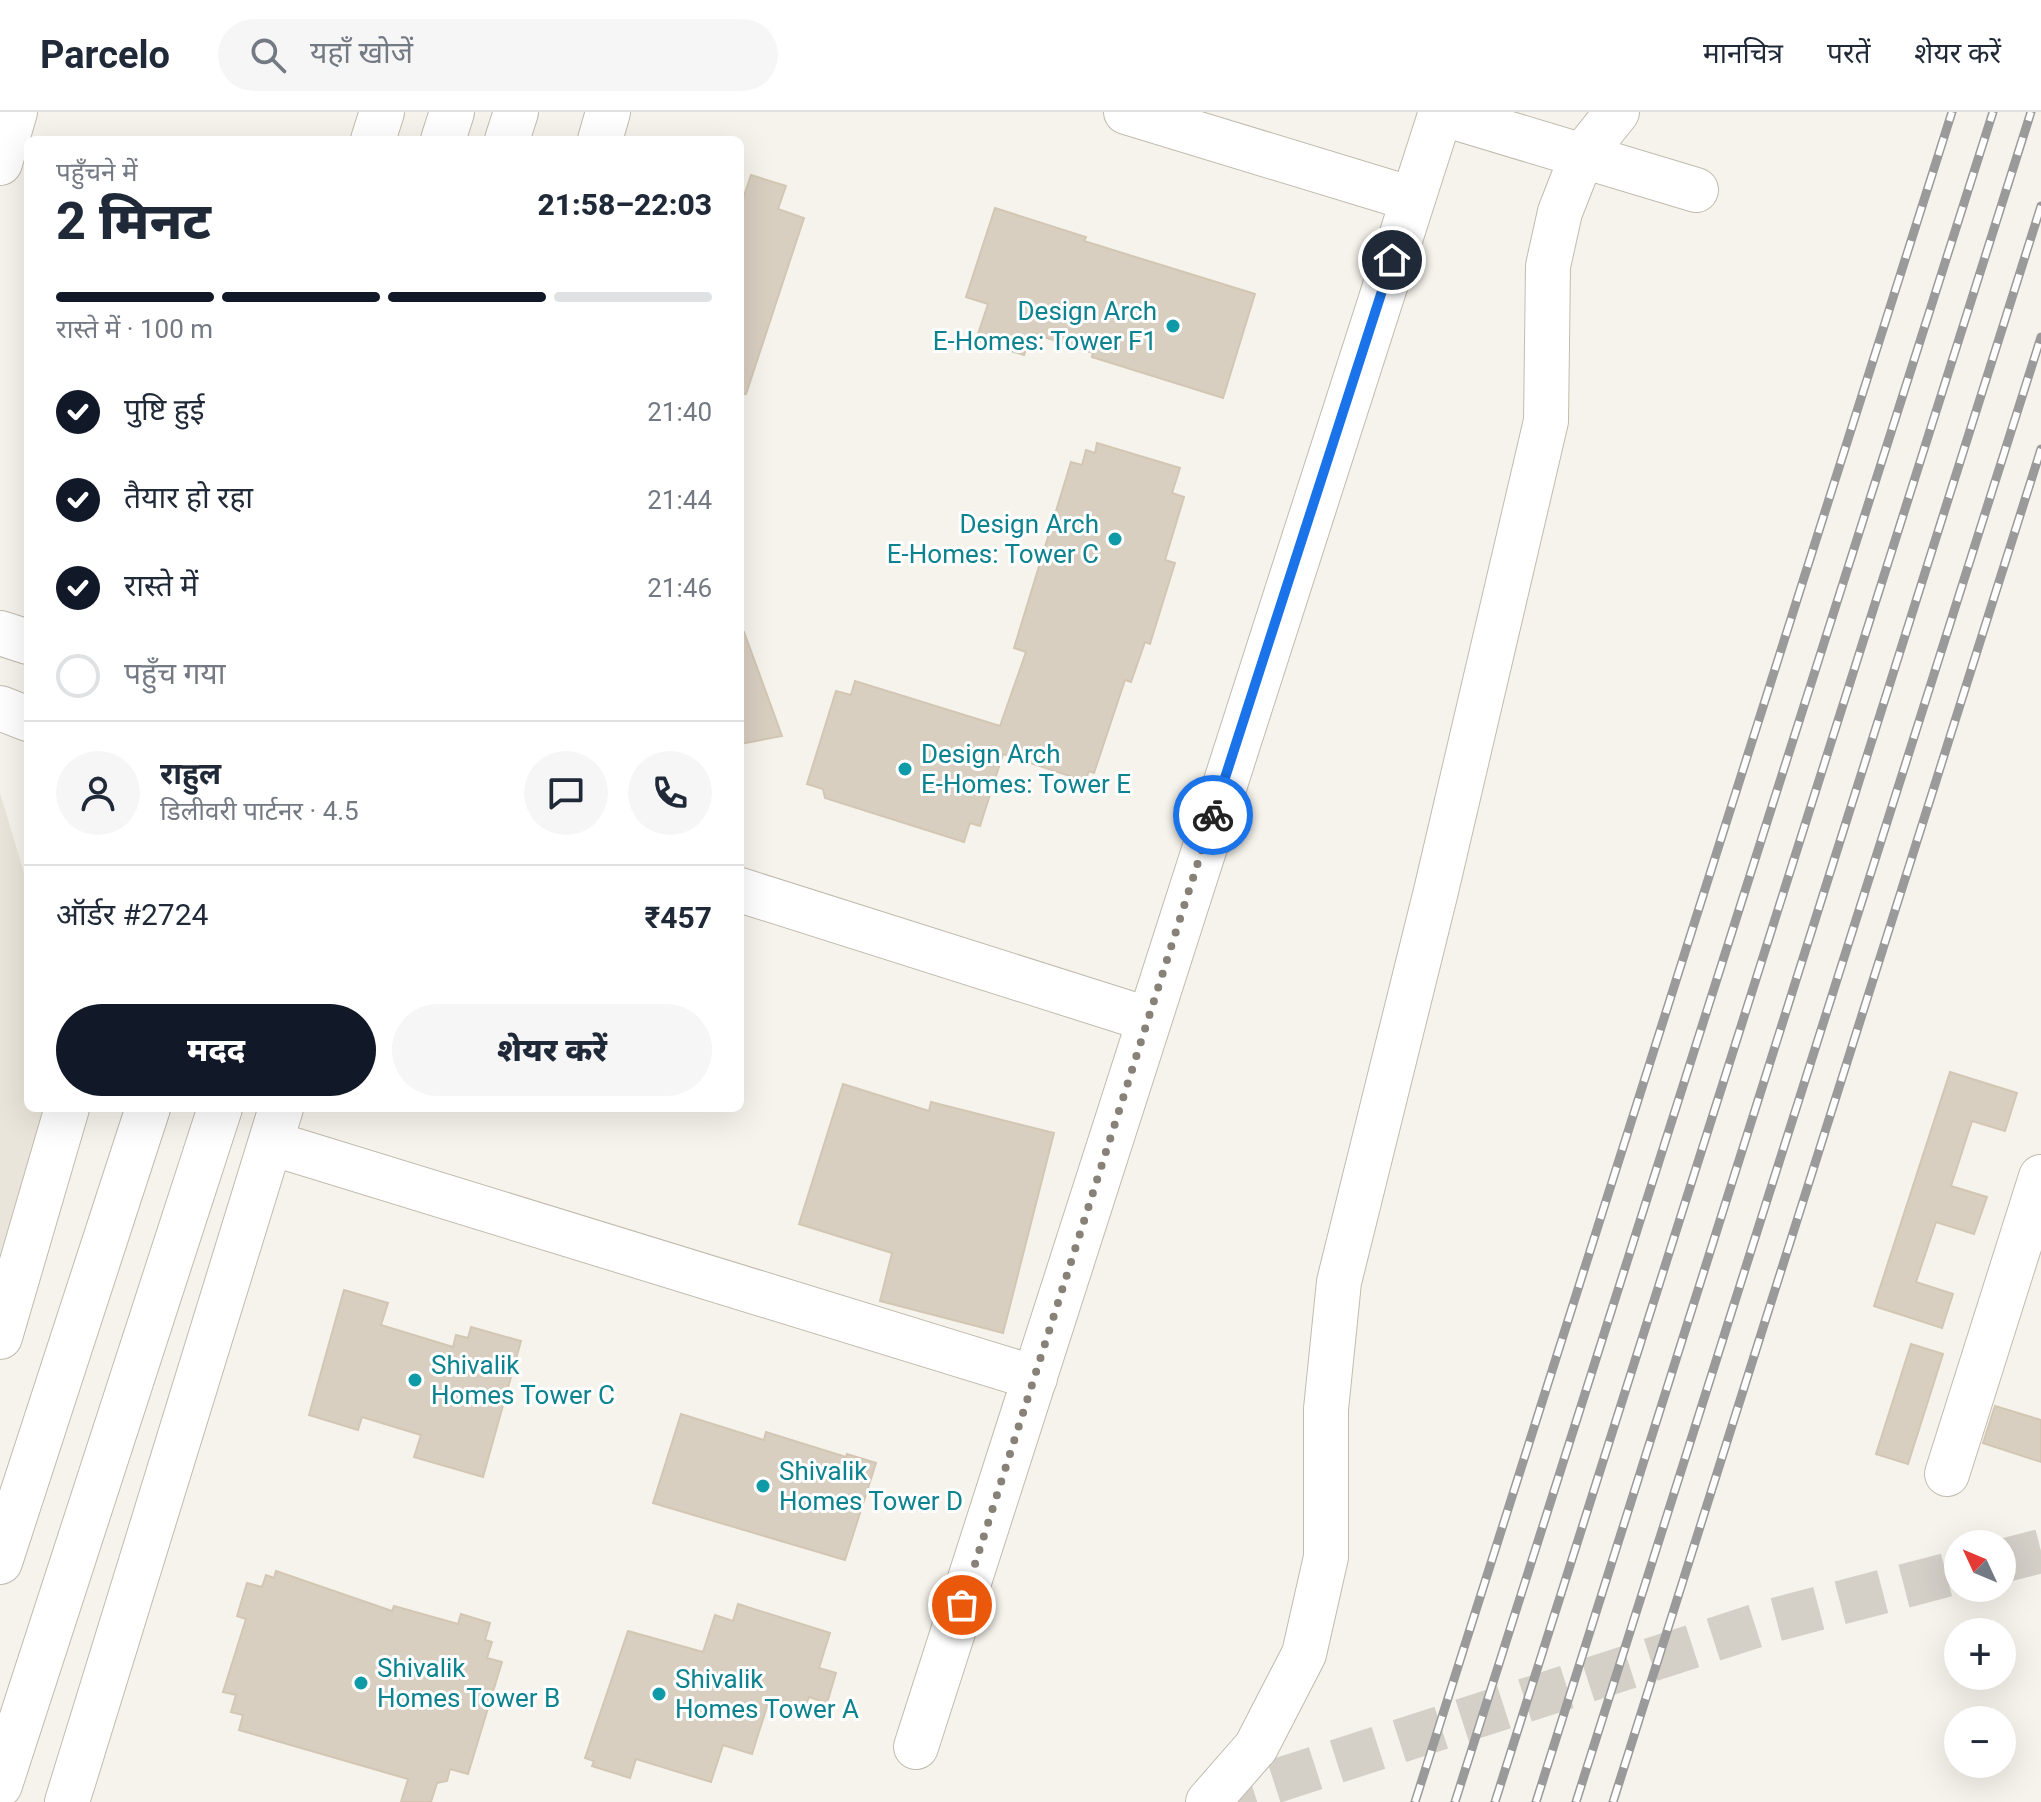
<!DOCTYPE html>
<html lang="hi">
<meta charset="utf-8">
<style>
:root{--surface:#fff;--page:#f6f6f7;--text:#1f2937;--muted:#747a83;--line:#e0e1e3;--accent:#111827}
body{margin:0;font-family:Roboto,"Noto Sans Devanagari",sans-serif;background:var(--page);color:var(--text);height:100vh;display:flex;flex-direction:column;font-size:30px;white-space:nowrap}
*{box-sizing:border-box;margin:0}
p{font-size:26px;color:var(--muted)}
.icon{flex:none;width:44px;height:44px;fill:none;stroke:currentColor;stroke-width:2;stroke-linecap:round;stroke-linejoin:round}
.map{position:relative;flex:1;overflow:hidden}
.sheet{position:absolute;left:24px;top:24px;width:720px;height:976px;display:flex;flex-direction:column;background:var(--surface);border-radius:12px;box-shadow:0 8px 32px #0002}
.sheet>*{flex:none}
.needle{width:52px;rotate:314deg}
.controls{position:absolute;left:1944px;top:1418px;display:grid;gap:16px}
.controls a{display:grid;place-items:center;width:72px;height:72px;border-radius:50%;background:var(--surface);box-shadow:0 8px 32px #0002;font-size:40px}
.pin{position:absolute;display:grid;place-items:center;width:68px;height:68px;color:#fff;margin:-34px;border:4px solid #fff;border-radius:50%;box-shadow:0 2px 8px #0007}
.courier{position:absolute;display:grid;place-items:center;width:80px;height:80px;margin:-40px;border:6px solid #1a73e8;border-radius:50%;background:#fff;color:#222;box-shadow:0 2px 10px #0007}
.headline em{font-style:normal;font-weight:800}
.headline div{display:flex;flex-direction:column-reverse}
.headline{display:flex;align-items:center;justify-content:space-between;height:136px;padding:0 32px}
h1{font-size:52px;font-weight:800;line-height:60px}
.bar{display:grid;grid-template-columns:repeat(4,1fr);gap:12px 8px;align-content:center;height:96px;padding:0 32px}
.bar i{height:10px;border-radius:6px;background:var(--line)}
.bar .selected{background:var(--accent)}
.bar p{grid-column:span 4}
.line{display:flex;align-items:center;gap:20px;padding:0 32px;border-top:2px solid var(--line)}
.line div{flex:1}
.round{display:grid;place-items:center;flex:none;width:84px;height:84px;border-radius:42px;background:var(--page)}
ol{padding:0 32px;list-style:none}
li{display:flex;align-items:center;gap:24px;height:88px}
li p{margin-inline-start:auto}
li .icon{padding:8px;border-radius:50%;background:var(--accent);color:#fff;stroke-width:4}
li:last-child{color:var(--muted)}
li i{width:44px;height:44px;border:4px solid var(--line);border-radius:50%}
.cta{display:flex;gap:16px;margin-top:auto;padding:16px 32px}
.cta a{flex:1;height:92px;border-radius:48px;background:var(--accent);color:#fff;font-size:32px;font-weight:800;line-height:92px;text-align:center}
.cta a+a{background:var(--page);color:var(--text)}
header{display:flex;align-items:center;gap:48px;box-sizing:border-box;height:112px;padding:0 40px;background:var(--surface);border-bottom:2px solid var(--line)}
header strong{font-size:38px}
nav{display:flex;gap:44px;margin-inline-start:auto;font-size:28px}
.search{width:560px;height:72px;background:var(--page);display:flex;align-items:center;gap:20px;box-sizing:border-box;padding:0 28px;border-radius:44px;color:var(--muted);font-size:30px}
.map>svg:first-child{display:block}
.residential{fill:#eae5da}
.building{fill:#d8cfc1;stroke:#d3c7b4;stroke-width:2}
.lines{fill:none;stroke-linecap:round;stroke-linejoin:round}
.minor-tunnel{stroke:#d4d0c8;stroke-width:44;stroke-dasharray:44 22;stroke-linecap:butt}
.minor-casing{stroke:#c2bbae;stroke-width:46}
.minor{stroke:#fff;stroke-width:44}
.rail-casing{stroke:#9a9a9a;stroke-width:9}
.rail{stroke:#fff;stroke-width:6;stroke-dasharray:18;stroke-linecap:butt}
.done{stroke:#878178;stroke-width:8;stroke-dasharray:0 14.4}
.route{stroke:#1a73e8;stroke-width:10}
.culture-dot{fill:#0f9aa8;stroke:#fff;stroke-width:3}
.labels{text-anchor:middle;stroke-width:6;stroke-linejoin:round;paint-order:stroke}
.culture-label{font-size:26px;fill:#0d838f;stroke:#fff;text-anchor:start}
</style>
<header>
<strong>Parcelo</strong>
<div class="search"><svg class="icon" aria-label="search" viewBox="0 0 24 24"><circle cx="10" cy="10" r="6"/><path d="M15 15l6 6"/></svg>यहाँ खोजें</div>
<nav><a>मानचित्र</a><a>परतें</a><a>शेयर करें</a></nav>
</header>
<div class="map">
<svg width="2041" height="1690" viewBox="0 0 2041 1690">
<rect width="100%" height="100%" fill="#f6f3ec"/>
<!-- residential -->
<path class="residential" d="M0 681 28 774V996H45L0 1141Z"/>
<!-- building -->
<g class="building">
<path d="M751 63 786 74 778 97 804 106 746 282 740 281V96Z"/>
<path d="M995 96 1086 125 1084 129 1255 182 1223 286 1092 245 1093 241 1032 221 1024 243 976 228 988 192 966 185Z"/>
<path d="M1097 331 1180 356 1172 381 1184 385 1165 448 1175 451 1150 532 1145 530 1131 570 1125 568 1094 661 1089 659 1085 669 1003 642 980 714 970 711 964 730 825 686 823 677 807 672 836 579 851 583 855 569 1000 614 1026 540 1014 536 1071 350 1082 353 1086 338 1095 341Z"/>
<path d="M740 520H744L782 624 740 632Z"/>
<path d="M1950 960 2017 981 2005 1019 1972 1009 1951 1074 1987 1085 1974 1122 1936 1110 1916 1170 1953 1182 1942 1216 1874 1194Z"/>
<path d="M843 972 929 999 931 990 1054 1021 1003 1221 880 1189 892 1141 799 1112Z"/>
<path d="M344 1178 388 1191 381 1213 453 1235 456 1223 468 1226 471 1215 521 1229 483 1365 414 1345 421 1323 362 1305 358 1318 309 1303Z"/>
<path d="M1911 1232 1943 1242 1908 1352 1876 1342Z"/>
<path d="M1995 1294 2041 1308V1350L1983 1331Z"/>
<path d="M681 1302 764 1328 766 1320 846 1345 847 1342 876 1351 845 1448 653 1391Z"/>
<path d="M276 1459 392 1499 394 1494 458 1512 461 1502 490 1511 485 1528 492 1530 487 1546 502 1550 468 1662 450 1657 447 1669 437 1671 431 1690H401L408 1667 239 1618 243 1603 231 1600 236 1583 223 1580 246 1507 237 1504 247 1471 262 1475 266 1463 274 1466Z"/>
<path d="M738 1492 830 1521 819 1556 836 1561 827 1591 809 1585 805 1596 770 1585 752 1642 723 1633 711 1670 636 1647 630 1666 592 1654 594 1649 585 1646 628 1519 703 1540 715 1503 733 1509Z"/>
</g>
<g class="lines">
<!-- minor-tunnel -->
<g class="minor-tunnel">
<path d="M2002 1449 2041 1439"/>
<path d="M1211 1690 1774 1508 1958 1460"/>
</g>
<defs>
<g id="minor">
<path d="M1126 0 1412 87"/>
<path d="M1440 1 1696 78"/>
<path d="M373 28 382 0"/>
<path d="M443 28 452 0"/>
<path d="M507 28 516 0"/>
<path d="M600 28 608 0"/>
<path d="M0 51 15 0"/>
<path d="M0 521 28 530"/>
<path d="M0 596 28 607"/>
<path d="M740 778 1147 907"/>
<path d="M271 1031 1035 1266"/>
<path d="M0 1225 67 996"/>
<path d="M1947 1362 2041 1065"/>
<path d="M0 1450 148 996"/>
<path d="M916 1635 1441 0"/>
<path d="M0 1673 220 996"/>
<path d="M67 1690 281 996"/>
<path d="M1208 1690 1256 1635 1304 1542 1326 1445V1297L1339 1170 1436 779 1546 309 1548 154 1560 100 1582 44 1617 0"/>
</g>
</defs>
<!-- minor casing -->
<use href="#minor" class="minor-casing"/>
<!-- minor -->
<use href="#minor" class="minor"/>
<defs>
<g id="rail">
<path d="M1415 1690 1952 0"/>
<path d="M1455 1690 1993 0"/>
<path d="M1495 1690 2031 0"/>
<path d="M1536 1690 2041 94"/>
<path d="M1576 1690 2041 225"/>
<path d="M1613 1690 2041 337"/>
</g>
</defs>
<!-- rail casing -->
<use href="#rail" class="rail-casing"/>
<!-- rail -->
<use href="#rail" class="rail"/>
</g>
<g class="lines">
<!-- done -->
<path class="done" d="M962 1493 1213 703"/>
<!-- route -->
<path class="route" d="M1213 703 1392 148"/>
</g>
<!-- markers -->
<g class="culture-dot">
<circle cx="1173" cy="214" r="8"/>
<circle cx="1115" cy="427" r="8"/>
<circle cx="905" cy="657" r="8"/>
<circle cx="415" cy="1268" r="8"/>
<circle cx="763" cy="1374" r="8"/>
<circle cx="361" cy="1571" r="8"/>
<circle cx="659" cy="1582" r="8"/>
</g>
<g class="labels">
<!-- culture labels -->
<g class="culture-label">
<text x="1157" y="208" text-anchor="end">Design Arch<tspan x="1157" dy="30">E-Homes: Tower F1</tspan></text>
<text x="1099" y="421" text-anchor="end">Design Arch<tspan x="1099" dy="30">E-Homes: Tower C</tspan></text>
<text x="921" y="651">Design Arch<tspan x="921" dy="30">E-Homes: Tower E</tspan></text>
<text x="431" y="1262">Shivalik<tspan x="431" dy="30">Homes Tower C</tspan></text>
<text x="779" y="1368">Shivalik<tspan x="779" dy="30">Homes Tower D</tspan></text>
<text x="377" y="1565">Shivalik<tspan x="377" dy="30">Homes Tower B</tspan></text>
<text x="675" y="1576">Shivalik<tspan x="675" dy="30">Homes Tower A</tspan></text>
</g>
</g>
</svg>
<div class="controls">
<a><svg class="needle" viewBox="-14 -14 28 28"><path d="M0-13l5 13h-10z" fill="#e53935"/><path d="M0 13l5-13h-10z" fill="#747a83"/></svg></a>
<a>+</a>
<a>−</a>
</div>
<div class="pin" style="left:962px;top:1493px;background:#ea580c"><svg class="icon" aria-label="bag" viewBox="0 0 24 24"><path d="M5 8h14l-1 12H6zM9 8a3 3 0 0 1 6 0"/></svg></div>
<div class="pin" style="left:1392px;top:148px;background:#1f2937"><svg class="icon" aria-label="home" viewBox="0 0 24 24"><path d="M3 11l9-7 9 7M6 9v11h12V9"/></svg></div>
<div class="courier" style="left:1213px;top:703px"><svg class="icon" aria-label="bike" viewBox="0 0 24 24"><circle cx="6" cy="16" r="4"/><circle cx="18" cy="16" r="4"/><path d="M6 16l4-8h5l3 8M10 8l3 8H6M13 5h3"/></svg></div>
<section class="sheet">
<div class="headline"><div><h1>2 मिनट</h1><p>पहुँचने में</p></div><em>21:58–22:03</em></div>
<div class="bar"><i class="selected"></i><i class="selected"></i><i class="selected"></i><i></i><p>रास्ते में · 100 m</p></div>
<ol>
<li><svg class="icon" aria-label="check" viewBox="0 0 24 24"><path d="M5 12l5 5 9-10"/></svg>पुष्टि हुई<p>21:40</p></li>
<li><svg class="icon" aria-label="check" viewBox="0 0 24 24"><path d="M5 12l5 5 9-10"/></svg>तैयार हो रहा<p>21:44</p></li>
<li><svg class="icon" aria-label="check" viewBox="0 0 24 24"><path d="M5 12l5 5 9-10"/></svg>रास्ते में<p>21:46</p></li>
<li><i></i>पहुँच गया</li>
</ol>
<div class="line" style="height:144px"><a class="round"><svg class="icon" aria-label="person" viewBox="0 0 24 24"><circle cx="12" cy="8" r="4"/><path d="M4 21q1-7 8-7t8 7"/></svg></a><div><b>राहुल</b><p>डिलीवरी पार्टनर · 4.5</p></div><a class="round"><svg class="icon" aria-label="chat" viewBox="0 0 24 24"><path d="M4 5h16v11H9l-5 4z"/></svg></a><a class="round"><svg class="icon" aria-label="phone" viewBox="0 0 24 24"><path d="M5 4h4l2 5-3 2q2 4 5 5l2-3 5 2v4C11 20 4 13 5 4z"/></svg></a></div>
<div class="line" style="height:104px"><div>ऑर्डर #2724</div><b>₹457</b></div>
<div class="cta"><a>मदद</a><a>शेयर करें</a></div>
</section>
</div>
